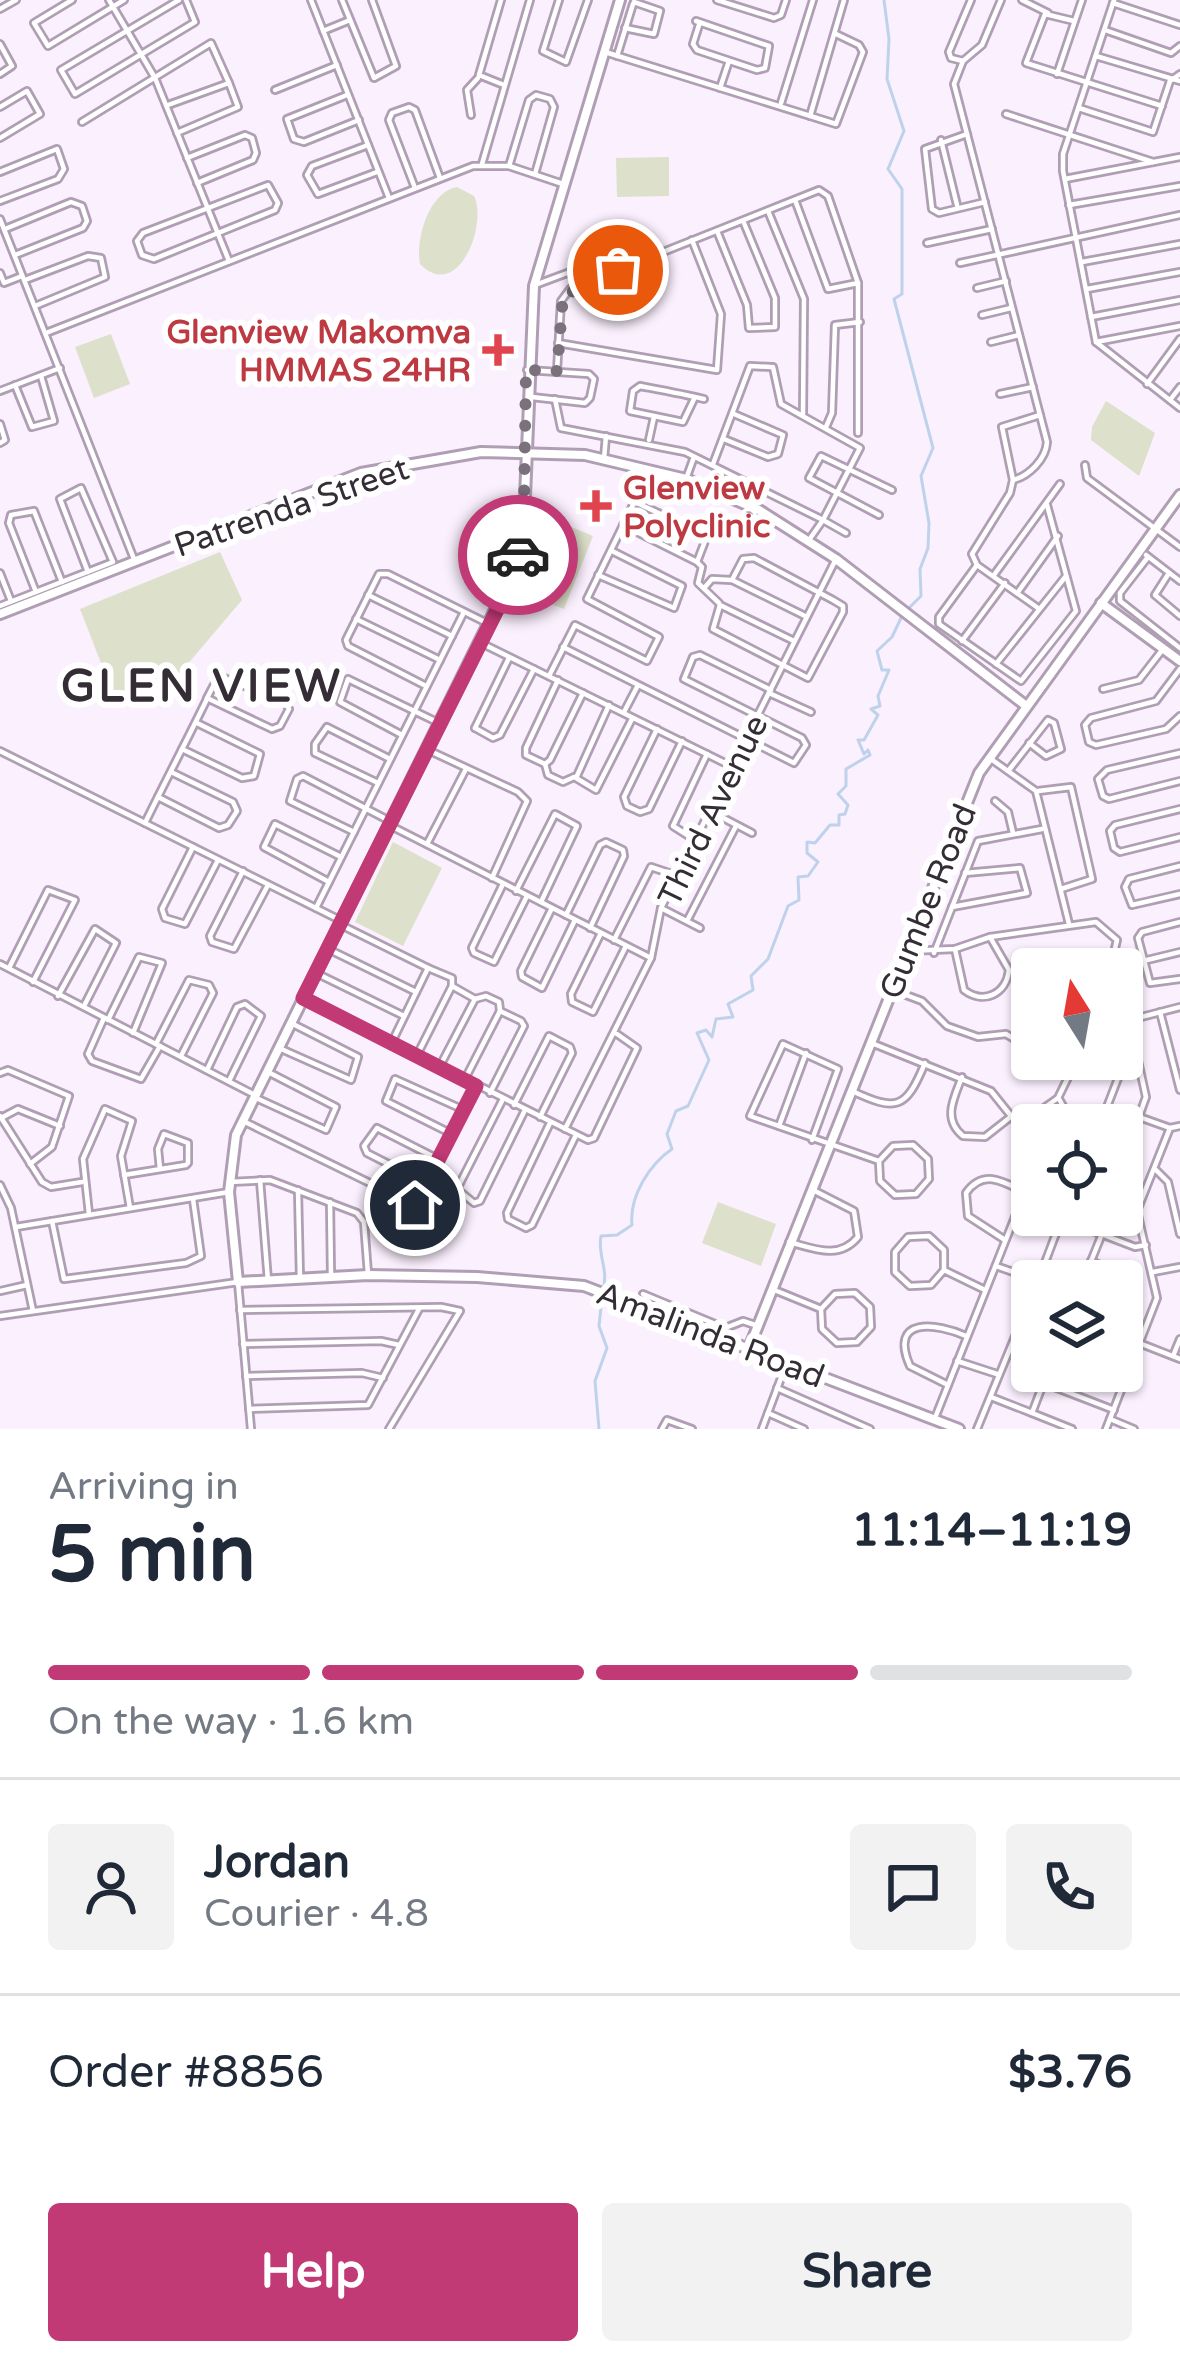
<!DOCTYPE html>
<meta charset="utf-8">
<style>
:root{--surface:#fff;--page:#f2f2f3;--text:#1f2937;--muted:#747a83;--line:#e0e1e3;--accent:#c13975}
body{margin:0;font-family:"Varela Round",sans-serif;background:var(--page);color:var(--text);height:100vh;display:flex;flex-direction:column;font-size:45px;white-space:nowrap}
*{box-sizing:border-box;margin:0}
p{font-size:39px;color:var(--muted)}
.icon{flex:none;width:66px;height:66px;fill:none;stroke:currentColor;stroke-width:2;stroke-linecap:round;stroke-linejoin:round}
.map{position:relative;height:1429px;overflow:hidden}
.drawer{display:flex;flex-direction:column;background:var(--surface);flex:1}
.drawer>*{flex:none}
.needle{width:78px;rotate:349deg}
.tools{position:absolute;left:1011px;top:948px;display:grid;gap:24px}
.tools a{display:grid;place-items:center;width:132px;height:132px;border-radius:12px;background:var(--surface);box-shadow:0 3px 9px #0004;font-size:60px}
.pin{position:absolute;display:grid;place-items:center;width:102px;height:102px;color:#fff;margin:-51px;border:6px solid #fff;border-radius:50%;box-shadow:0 3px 12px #0007}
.courier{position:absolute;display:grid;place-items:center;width:120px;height:120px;margin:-60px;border:9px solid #c13975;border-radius:50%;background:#fff;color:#222;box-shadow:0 3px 15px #0007}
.headline em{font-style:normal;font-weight:700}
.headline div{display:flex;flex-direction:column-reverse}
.headline{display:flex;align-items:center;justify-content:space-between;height:204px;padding:0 48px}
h1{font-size:78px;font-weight:700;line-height:90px}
.bar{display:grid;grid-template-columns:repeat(4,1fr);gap:18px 12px;align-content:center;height:144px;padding:0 48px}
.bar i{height:15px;border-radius:9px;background:var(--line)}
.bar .active{background:var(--accent)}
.bar p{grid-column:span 4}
.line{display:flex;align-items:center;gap:30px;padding:0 48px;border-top:3px solid var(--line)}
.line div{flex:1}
.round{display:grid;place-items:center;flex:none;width:126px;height:126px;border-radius:12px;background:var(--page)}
.cta{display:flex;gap:24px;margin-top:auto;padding:24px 48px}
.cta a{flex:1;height:138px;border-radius:12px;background:var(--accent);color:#fff;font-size:48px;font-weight:700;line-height:138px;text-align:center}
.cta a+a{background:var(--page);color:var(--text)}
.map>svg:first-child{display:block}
.green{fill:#dde0ca}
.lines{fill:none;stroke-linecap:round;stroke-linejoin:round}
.stream{stroke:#bfd2eb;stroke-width:3}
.street-casing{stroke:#b09fb4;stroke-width:10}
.secondary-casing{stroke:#b09fb4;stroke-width:14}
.street{stroke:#fff;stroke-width:4.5}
.secondary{stroke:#fff;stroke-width:8}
.done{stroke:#7a717c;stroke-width:12;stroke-dasharray:0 21.6}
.route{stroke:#c13975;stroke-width:15}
.health-dot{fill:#e0444e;stroke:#fff;stroke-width:4.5}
.labels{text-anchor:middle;stroke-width:12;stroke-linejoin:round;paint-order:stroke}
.health-label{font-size:33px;font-weight:bold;fill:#be3a42;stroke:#fff;text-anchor:end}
.street-label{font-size:33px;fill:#342d36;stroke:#fff}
.district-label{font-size:45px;font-weight:bold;letter-spacing:3px;fill:#342d36;stroke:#fff}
</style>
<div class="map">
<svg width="1180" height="1429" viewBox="0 0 1180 1429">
<rect width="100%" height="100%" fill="#fbf0fe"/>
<!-- green -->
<g class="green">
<path d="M669 157V196L617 197 616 158Z"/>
<path d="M457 187 474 196C488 224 458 303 420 264 415 239 429 192 457 187Z"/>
<path d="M111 334 130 384 94 398 75 347Z"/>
<path d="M1106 401 1155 433 1139 476 1091 440 1092 427Z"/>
<path d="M550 518 593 536 564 609 521 593Z"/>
<path d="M220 552 242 600 180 673 115 699 80 609Z"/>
<path d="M393 842 442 868 403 946 355 922Z"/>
<path d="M718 1202 776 1224 761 1266 702 1243Z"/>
</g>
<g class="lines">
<!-- stream -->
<g class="stream">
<path d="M884 0 889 39 887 79 904 131 888 169 902 189V294L894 299 933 448 921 476 929 523 928 548 920 569 921 596 908 609"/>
<path d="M603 1289C609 1269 597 1255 601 1236L617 1235 632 1225C629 1196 650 1164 672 1149L667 1134 676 1111 688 1106 709 1060 697 1033 706 1030 712 1037 716 1019 733 1017 728 1004 753 990 751 976 768 959 788 906 799 900 798 877 808 876 818 862 807 853V842L815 843 830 825H839V815L845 814 848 805 838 794 846 786V769L870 755 868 750 864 754 858 740H864L878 715 871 709 880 706 878 696 889 670H882L877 651 892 637 902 616"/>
<path d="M599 1429 595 1381 607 1348 599 1326 602 1298"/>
</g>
<defs>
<g id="street">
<path d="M72 0 34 23 48 46 124 0"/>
<path d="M109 0 155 78 229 261"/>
<path d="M179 0 61 70 75 94 195 22 186 0"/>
<path d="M311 0 389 198"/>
<path d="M342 0 374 78 396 66 372 0"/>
<path d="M501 0 479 75 504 85"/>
<path d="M559 0 543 51 566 62 588 0"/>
<path d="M717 0 774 18 781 15 786 0"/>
<path d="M1001 0 982 45 963 61 954 84 1047 442C1046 459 1029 476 1013 480"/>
<path d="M1022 0 1048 13"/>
<path d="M1114 0 1063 154V171L1096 342 1180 408"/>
<path d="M1113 3 1180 25"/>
<path d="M0 9 16 0"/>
<path d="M696 21 769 46 765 68 757 70 697 50 693 44 699 25"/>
<path d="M1074 21 1045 14 1026 63 1162 106"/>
<path d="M625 28 654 34 660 11 634 2"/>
<path d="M1105 30 1171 53 1180 46"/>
<path d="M323 31 350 20"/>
<path d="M0 44 12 66 0 74"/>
<path d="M605 52 836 124 863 52 859 45 836 34"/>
<path d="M617 56 633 4"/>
<path d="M1096 56 1180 81"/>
<path d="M963 61 951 58 949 52 971 0"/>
<path d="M1057 74 1082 0"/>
<path d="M1170 81 1180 74"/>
<path d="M720 88 729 61"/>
<path d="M275 90 337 65"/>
<path d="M347 95 287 119 294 139 304 142 359 120"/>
<path d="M781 103 813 0"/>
<path d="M168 105 229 83 238 107 177 133"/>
<path d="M0 107 27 91 40 114 0 138"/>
<path d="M1079 108 1153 132 1170 81"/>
<path d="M1006 114 1153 162"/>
<path d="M471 115 467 90 478 78"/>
<path d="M810 116 844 0"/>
<path d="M82 122 211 43 229 83"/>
<path d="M967 134 925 149 932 209 939 213 985 202"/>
<path d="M941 140 957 205"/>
<path d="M368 145 312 166 307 175 318 194 377 172"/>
<path d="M187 158 245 135 252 138 256 153 253 160 197 183"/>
<path d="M482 164 530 0"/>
<path d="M509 166 529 100 536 95 550 99 554 107 535 174"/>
<path d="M0 172 57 149 64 169 58 179 0 201"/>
<path d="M1065 179 1180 157"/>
<path d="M268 185 278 203 275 210 154 259 142 255 137 241 143 233Z"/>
<path d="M415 188 389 120 392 113 409 107 415 110 440 178"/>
<path d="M1069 205 1180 186"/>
<path d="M768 211 804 299 803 414"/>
<path d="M0 219 134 559"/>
<path d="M5 229 71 202 82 206 87 221 83 228 15 255"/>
<path d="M717 231 747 305 749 328 775 327V298L744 223"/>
<path d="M927 243 992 229"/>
<path d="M1082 262 1180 244"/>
<path d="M960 263 1180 215"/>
<path d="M0 273 4 283 22 276"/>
<path d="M25 280 88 256 101 258 105 277 35 306"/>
<path d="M858 283V433"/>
<path d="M535 285 610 257 618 270"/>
<path d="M977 288 1006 281"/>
<path d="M1087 289 1180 272"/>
<path d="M982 315 1011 308"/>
<path d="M1091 317 1180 300"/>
<path d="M46 333 473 166H509L563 184"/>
<path d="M991 342 1019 335"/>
<path d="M1096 342 1180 326"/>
<path d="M558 343 717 370 721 314 692 240"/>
<path d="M773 367 781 404 860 448 823 520 846 533"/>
<path d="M527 370 589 374 594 379 590 398 585 403 532 397"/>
<path d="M557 371 561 301 570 289 819 190 828 196 858 283 828 289 795 200"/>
<path d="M1147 384 1180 339"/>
<path d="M15 385 32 427 54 421 41 376"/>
<path d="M0 391 60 368"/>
<path d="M1000 394 1033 387"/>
<path d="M695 397 683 422 630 411 633 391 640 386C661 390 683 394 704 399"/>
<path d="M555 399 561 428 685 452 823 520 809 540"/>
<path d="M1170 400 1180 387"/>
<path d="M0 424 5 440 0 443"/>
<path d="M826 427 832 413 835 325 860 322"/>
<path d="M724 439 768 457 778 454 783 435 734 414"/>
<path d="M649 440 654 417"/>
<path d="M604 459 606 436"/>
<path d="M713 464 750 366 771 367"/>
<path d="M1085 465 1087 478 1180 547"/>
<path d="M686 479 694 457"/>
<path d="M879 515 809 478 821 456 892 490"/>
<path d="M623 525 697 562 707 536 635 502"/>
<path d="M1146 555 1180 581"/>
<path d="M1148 557 1120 593V601L1180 648"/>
<path d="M697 562 702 567 698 583 719 603"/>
<path d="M977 565 939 617V624L1021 681 1076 611 1047 505"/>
<path d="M0 573 11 601"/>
<path d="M1169 573 1155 595 1180 616"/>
<path d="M598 575 674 608 682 586 612 551"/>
<path d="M994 575 1060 484"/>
<path d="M705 587 712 579 731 580"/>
<path d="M36 592 9 523 11 515 34 511 62 582"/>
<path d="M1018 592 1058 536"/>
<path d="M368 595 452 636"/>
<path d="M0 606 113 562 81 488 60 499 88 572"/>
<path d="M1038 608 977 565 972 554 1010 493 1013 480 1002 427 1040 415"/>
<path d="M356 619 440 660"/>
<path d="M794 641 720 605 713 629 808 678 843 612V606L833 600 754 558 743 559 732 580 805 616"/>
<path d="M962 641 1005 583"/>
<path d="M481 643 731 766"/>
<path d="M563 647 794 763 806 745 802 738 684 679 693 657 700 655 771 690"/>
<path d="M996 664 1066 576"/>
<path d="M1180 669 1156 701 1091 718 1085 725 1089 742 1096 745 1166 729 1180 716"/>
<path d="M549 676 575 625 647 661 659 637 587 599 650 470"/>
<path d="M558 680 526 748V755L545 764 550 760 583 693"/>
<path d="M426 686 348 646 346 640 379 574H388L487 623"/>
<path d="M1103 689 1139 680 1163 649"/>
<path d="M769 693 811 712"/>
<path d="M609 705 576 778 596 790 632 719"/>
<path d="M624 712 637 687"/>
<path d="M475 728 493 738 500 735 534 669"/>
<path d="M475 728 509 658"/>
<path d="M657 729 624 797 627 806 640 812 649 809 682 741"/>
<path d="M402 735 340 702 348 679 439 723"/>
<path d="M182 749 242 778 254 776 260 754 197 723"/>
<path d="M428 750 518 792 527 801 492 878"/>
<path d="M0 751 342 921"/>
<path d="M1180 753 1107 770 1098 779 1103 796 1109 799 1180 781"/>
<path d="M991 759 1036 791 1069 924"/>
<path d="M545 764 548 775 563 782 574 777"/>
<path d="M1009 770 1048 720 1054 723 1061 749 1046 756 1029 743"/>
<path d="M378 783 315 753V744L327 727 390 759"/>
<path d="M1038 791 1071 787 1092 879 1061 889"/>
<path d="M158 797 219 828 228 825 237 811 233 802 171 772"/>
<path d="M995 801 1008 812 1013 833"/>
<path d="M1180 809 1115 825 1110 831 1114 848 1120 852 1180 837"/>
<path d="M710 811 752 833"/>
<path d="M145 823C165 782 186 742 206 701L207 698 217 679 219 676 285 702 289 709 280 726 272 729 207 698"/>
<path d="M391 826 651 958"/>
<path d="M354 832 290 801 297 779 303 776 388 820"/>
<path d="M695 840 673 826 707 754"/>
<path d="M427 844 466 769"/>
<path d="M193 847 162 909 165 918 185 924 218 860"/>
<path d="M1180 866 1129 879 1125 887 1132 905 1180 894"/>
<path d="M243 871 210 936 212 942 234 949 268 885"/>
<path d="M329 882 264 847 275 824 341 857"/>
<path d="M503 884 472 948 474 953 494 962 527 896"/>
<path d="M516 891 555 814 577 826 541 902"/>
<path d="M952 907 1027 893 1020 868 965 873"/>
<path d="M316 908 464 612"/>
<path d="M552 908 521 971 522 977 542 988 575 920"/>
<path d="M661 908 700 928"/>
<path d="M566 915 600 845 606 842 623 850 624 856 590 928"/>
<path d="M687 921 736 826"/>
<path d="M1180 922 1142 932 1138 938 1150 983 1180 979"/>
<path d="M343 926 428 968 391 1044"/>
<path d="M601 933 571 994 572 1002 593 1012 626 946"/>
<path d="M614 940 651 867 675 875"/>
<path d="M955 949 964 990C984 1005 1006 994 1009 970L990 937"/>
<path d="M330 950 416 992"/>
<path d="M907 951 955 949 990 937 1096 922 1117 940 1110 969"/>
<path d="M934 953 978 841 1042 829"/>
<path d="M1143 961 1180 952"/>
<path d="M0 964 255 1095"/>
<path d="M9 968 48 890 75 900 33 982"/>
<path d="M428 968 452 978V986"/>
<path d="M318 974 404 1016"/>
<path d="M890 989 922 1001 947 1026 978 1037 1006 1034 1032 1050"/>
<path d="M58 996 95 929 116 943 84 1006"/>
<path d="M303 998 588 1140 594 1138 637 1048 617 1034"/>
<path d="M475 999 486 996 499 1002 500 1011"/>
<path d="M1160 1012 1180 1090"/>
<path d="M104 1018 88 1054 92 1061 141 1079 160 1046"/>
<path d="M108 1020 139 957 162 963 133 1033"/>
<path d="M1122 1022 1180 1007"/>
<path d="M156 1044 189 980 209 985 213 993 181 1056"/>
<path d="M874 1044 991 1091 1032 1142"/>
<path d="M279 1048 351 1080 358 1057 291 1023"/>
<path d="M416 1057 452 986 475 999 440 1066"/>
<path d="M207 1070 237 1007 245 1004 261 1016 229 1081"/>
<path d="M0 1073 8 1070 69 1096 52 1147 30 1164"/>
<path d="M962 1077C954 1098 942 1119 963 1136L985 1137 1013 1115"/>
<path d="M465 1079 500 1011 521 1021 524 1026 490 1093"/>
<path d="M852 1091C897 1112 906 1109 925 1063"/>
<path d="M254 1097 326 1130 336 1107 270 1073"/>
<path d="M503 1099 457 1189 474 1203 480 1201 525 1110"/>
<path d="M1059 1099 1074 1125"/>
<path d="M514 1105 549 1036 570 1047 572 1053 540 1117"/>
<path d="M0 1116 42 1182 51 1187 82 1182"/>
<path d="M1 1118 18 1109 60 1126"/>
<path d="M1142 1118 1170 1128"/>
<path d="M245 1122 415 1205 476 1086"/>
<path d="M550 1123 507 1213 508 1219 526 1228 532 1225 576 1135"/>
<path d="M1020 1125 1058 1098 1077 1059"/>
<path d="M1100 1125 1122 1068 1137 1062"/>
<path d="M779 1126 806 1053"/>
<path d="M565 1129 651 958 661 908 835 561"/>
<path d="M452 1134 386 1101 395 1079 464 1110"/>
<path d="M812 1140 838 1069 783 1044 750 1116 879 1161 880 1181 895 1195 916 1194 929 1179 928 1159 913 1145 893 1146 879 1161"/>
<path d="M1122 1164 1146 1097 1129 1020"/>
<path d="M1156 1170 1168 1182 1180 1234"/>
<path d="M124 1175 186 1165 188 1163V1143L164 1134 158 1149 160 1169"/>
<path d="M260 1180 268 1281"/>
<path d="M229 1182 270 1180 357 1213 364 1222 368 1274"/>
<path d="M428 1184 367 1153 364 1146 377 1128 440 1160"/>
<path d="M0 1185 11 1208 33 1311"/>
<path d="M298 1190 300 1279"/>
<path d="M330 1202 331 1274"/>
<path d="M1122 1205 1137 1211"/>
<path d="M89 1214 83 1159 105 1109 132 1121 121 1156 130 1208"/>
<path d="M1062 1219 1135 1247 1146 1245"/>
<path d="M52 1221 64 1279 186 1263 201 1256 193 1199"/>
<path d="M16 1227 229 1192"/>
<path d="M1005 1240 968 1216 966 1193C983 1169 1003 1181 1024 1192"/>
<path d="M789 1242C815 1249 839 1260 858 1237L854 1211 813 1190"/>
<path d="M1091 1261 1127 1276 1122 1298"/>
<path d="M996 1266 1036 1280"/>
<path d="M944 1270 931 1285 910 1286 895 1272V1252L908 1237 929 1236 944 1250V1270L985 1290"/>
<path d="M1153 1272 1180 1267"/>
<path d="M1038 1281 1063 1215"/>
<path d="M1083 1281 1102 1234"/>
<path d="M772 1289 821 1309 822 1329 837 1343 857 1342 871 1327 870 1307 855 1293 835 1294 821 1309"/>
<path d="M0 1291 27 1285"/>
<path d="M643 1294 725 1328 743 1321 758 1326"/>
<path d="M240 1310 441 1307 460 1311 389 1429"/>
<path d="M0 1316 238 1282 251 1429"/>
<path d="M1139 1343 1180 1359"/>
<path d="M243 1344 381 1341 399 1345"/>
<path d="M1173 1356 1180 1339"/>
<path d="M957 1361 997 1374"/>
<path d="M246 1376 362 1373 383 1378"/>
<path d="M1044 1383 1114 1410"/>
<path d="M948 1385 910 1366C888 1316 937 1323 966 1336"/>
<path d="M777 1388 870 1429"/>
<path d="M991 1397 1032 1413 1048 1371"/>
<path d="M249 1409 368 1405 419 1309"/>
<path d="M768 1413 804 1429"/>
<path d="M1032 1413 1072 1429"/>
<path d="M935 1418 1032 1174"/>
<path d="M1110 1419 1134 1429"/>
<path d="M662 1429 667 1420 692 1429"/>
<path d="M762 1429 787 1362"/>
<path d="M977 1429 1032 1295"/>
<path d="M1106 1429 1157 1298 1137 1211 1170 1128 1180 1126"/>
</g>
<g id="secondary">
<path d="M620 0 534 286 524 520 514 571 236 1135 229 1192 238 1282 368 1275 477 1277 584 1286 959 1429"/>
<path d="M1101 603 1180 661"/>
<path d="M0 614 361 473 481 452 585 455 686 479 759 510 836 559 1025 705"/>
<path d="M749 1348 979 773 1180 495"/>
</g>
</defs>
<!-- street casing -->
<use href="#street" class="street-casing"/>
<!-- secondary casing -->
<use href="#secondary" class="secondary-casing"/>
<!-- street -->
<use href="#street" class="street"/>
<!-- secondary -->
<use href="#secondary" class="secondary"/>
</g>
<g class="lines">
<!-- done -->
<path class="done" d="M518 555 524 508 526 370 557 371 563 296 618 270"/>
<!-- route -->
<path class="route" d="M415 1205 476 1086 303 998 503 598 518 555"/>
</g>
<!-- markers -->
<g class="health-dot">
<path d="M492 332h12v12h12v12h-12v12h-12v-12h-12v-12h12z"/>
<path d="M590 488h12v12h12v12h-12v12h-12v-12h-12v-12h12z"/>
</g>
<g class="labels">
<!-- health labels -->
<g class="health-label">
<text x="471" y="343">Glenview Makomva<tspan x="471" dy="38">HMMAS 24HR</tspan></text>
<text x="623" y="499" text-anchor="start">Glenview<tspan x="623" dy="38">Polyclinic</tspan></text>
</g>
<!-- street labels -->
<g class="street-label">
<text transform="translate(291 506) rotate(-19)" y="12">Patrenda Street</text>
<text transform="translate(712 810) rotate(-64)" y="12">Third Avenue</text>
<text transform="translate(927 901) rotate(-68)" y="12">Gumbe Road</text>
<text transform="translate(711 1334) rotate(21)" y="12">Amalinda Road</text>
</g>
<!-- district labels -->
<g class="district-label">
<text x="202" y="701">GLEN VIEW</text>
</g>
</g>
</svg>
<div class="tools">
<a><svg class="needle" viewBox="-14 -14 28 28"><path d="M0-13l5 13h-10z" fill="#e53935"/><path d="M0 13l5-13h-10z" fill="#747a83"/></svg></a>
<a><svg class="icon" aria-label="locate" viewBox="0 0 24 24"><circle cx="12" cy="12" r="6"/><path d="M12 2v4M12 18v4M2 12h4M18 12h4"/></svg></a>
<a><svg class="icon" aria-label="layers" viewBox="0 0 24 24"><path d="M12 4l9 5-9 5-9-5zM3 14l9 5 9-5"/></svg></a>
</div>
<div class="pin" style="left:618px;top:270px;background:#ea580c"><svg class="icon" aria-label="bag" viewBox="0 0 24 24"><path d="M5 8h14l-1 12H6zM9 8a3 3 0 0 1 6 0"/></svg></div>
<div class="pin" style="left:415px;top:1205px;background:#1f2937"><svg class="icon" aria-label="home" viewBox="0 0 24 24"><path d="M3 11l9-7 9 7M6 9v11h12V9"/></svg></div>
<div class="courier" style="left:518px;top:555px"><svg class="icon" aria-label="car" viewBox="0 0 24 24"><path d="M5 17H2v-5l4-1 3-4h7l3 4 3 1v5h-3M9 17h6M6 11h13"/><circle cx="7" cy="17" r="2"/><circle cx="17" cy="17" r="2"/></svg></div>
</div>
<section class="drawer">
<div class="headline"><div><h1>5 min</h1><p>Arriving in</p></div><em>11:14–11:19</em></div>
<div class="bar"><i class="active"></i><i class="active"></i><i class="active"></i><i></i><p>On the way · 1.6 km</p></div>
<div class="line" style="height:216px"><a class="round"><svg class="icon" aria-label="person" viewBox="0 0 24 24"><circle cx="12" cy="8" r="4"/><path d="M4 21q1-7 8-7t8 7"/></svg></a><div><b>Jordan</b><p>Courier · 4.8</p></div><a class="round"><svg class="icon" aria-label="chat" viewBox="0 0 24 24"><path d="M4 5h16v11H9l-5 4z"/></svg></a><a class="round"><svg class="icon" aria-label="phone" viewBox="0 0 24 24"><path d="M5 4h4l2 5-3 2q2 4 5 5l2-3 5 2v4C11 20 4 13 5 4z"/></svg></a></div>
<div class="line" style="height:156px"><div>Order #8856</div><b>$3.76</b></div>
<div class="cta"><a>Help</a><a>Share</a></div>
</section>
